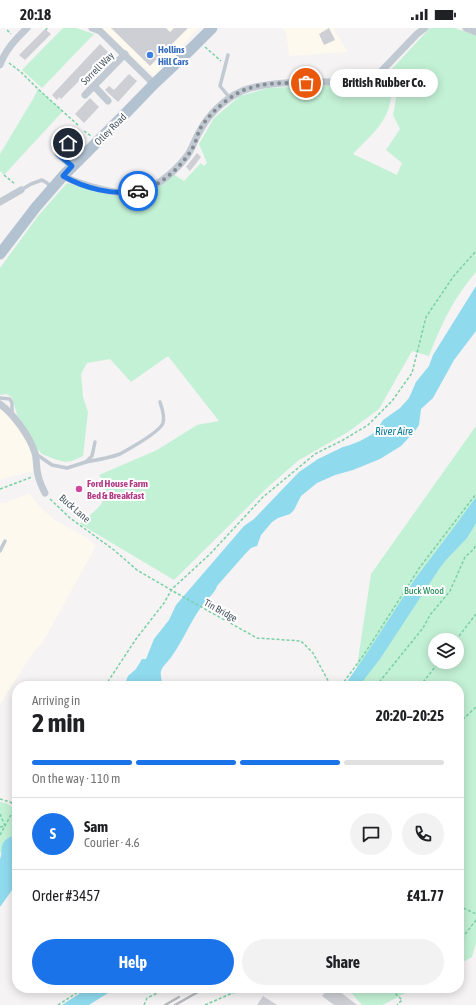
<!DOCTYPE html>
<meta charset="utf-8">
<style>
:root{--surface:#fff;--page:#f2f2f2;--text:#202124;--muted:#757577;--line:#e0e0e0;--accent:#1a73e8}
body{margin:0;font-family:"Asap Condensed",sans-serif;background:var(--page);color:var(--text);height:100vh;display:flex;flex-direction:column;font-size:15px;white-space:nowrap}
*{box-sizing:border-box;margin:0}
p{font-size:13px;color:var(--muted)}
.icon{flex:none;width:22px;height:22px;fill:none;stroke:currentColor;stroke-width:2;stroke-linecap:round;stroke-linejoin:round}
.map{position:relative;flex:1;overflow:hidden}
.panel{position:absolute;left:12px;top:653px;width:452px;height:312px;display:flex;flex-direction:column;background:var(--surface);border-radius:16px;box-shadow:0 2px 10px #0003}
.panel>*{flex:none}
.tools{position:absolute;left:428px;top:605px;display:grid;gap:8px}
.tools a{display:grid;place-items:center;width:36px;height:36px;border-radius:50%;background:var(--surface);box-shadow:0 2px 10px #0003;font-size:20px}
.pin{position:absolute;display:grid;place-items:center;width:34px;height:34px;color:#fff;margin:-17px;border:2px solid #fff;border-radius:50%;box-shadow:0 1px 4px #0007}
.courier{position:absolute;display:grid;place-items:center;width:40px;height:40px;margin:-20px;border:3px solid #1a73e8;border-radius:50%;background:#fff;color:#222;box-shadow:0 1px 5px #0007}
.bubble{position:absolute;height:28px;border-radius:14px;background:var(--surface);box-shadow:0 2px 10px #0003;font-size:13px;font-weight:700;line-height:28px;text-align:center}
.headline em{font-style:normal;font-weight:700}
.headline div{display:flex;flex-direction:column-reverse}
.headline{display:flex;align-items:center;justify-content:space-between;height:68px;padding:0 20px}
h1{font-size:26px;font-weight:700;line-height:30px}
.bar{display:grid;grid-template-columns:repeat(4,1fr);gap:6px 4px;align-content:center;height:48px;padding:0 20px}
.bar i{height:5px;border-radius:3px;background:var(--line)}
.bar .selected{background:var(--accent)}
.bar p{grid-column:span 4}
.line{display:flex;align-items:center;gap:10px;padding:0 20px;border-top:1px solid var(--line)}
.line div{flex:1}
.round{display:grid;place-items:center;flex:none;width:42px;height:42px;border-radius:21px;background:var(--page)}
.action{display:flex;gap:8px;margin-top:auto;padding:8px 20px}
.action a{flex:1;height:46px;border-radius:24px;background:var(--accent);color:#fff;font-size:16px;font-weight:700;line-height:46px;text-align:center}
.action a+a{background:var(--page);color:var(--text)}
.status{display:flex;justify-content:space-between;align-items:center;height:28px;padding:0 20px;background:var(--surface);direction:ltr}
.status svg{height:11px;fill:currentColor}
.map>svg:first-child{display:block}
.commercial{fill:#fdf9ef}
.green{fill:#c3f1d5;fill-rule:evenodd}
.water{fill:#90daee}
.building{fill:#cdcfd5}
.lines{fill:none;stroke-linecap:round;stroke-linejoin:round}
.path{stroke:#7ad0a6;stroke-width:1.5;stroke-dasharray:3 2;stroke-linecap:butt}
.service{stroke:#c1cad2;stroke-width:3.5}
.minor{stroke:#c1cad2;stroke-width:7}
.primary{stroke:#b3c2d1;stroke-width:11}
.rail{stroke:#b5b8bd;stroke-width:2.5}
.done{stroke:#868d94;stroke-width:4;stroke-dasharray:0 7.2}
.route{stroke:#1a73e8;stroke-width:5}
.shop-dot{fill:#3f7fe0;stroke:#fff;stroke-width:1.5}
.hotel-dot{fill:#d1479c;stroke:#fff;stroke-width:1.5}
.labels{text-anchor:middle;stroke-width:4;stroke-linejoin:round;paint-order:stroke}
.shop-label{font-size:10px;font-weight:bold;fill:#366cbe;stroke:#fff;text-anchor:start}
.street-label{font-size:10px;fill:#4a5661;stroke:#fff}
.hotel-label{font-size:10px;font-weight:bold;fill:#b23c85;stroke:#fff;text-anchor:start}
.park-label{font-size:10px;fill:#17864f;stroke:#fff}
.water-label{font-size:11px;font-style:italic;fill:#0c7c9b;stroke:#fff}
</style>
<div class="status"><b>20:18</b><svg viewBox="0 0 49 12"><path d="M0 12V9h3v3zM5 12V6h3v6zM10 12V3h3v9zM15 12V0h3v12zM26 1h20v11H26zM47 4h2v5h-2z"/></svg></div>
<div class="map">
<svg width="476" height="977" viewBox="0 0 476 977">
<rect width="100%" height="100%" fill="#f5f3f3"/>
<!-- commercial -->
<g class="commercial">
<path d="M101 0H199L154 48Z"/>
<path d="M281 0H333L348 24 289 28 286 4Z"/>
<path d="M0 379 17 395 26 410 32 426 34 443 9 449 0 452Z"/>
<path d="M29 465 41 480 55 492 87 510 96 518 43 614 34 623 0 677V475H5Z"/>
</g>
<!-- green -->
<g class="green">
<path d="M63 0H76L94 6 42 60 22 42Z"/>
<path d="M430 0H454L476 7V244C453 271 442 295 429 328L412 323 379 381 348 404 299 432 268 459 174 552 80 496C98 479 115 472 99 447L157 422 197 397 219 393 168 328 131 354 110 331 87 335 81 346 83 369 88 384 83 428 72 433 65 434 54 431 42 426 36 420 18 390 12 369 6 366 0 367V240L38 188 67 155 117 168 142 165 173 146 184 153 201 135 204 138 207 135 199 116 214 90 240 68 268 60 337 57 364 60 380 53 386 46C391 52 391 60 391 67 390 93 370 108 353 126L397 147 402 135 386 122 400 101 393 87 396 71V60L394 53 390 43Z"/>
<path d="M38 61 63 83 4 147 0 143V126L33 71Z"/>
<path d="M476 398V914L472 929 459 936V658H354L371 546ZM435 612H457V634H435Z"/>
<path d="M0 774 6 775 17 782V800L0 826Z"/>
<path d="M347 960H414L383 977H362Z"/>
</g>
<!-- water -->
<g class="water">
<path d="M476 258V303L454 332 433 370 421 381 419 397 415 403 401 418 380 431 353 442 335 447 317 455 301 468 294 482 290 486 278 490 272 494 261 507 257 518 251 520 246 525 217 558C215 565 209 569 204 575 191 592 184 611 172 628 169 633 163 637 161 643 160 648 162 653 163 658H124L128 648 136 641 142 631H146L154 611 169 592 176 577 244 498 254 491 299 444 318 431 343 419 350 417 360 413 371 407 377 402 383 392 400 380 409 370 416 354 429 338 433 327Z"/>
<path d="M476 469V495L467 510 446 532 439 541 380 631 359 658H344L367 625 415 551 455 498Z"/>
<path d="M17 806V855L0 879V831C2 826 1 823 2 818 4 810 11 809 17 806Z"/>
<path d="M88 960H116L89 977H62Z"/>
</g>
<!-- building -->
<g class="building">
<path d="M111 0H166L170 4 174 0H188L150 38Z"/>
<path d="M329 0 335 12 324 17 319 6Z"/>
<path d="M45 1 51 6 25 32 19 27Z"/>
<path d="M100 16 108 24 61 71 59 69 57 72 52 67Z"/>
<path d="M129 46 137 53 118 74 105 62 109 58 114 62Z"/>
<path d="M90 70 99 79 84 95 75 86Z"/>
<path d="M197 125 201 129 190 143 186 139Z"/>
<path d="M329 960H335L357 977H334L322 968Z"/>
<path d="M263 968 277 977H257Z"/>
</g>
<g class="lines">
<!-- path -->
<g class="path">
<path d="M7 2 11 6"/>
<path d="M46 2 47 0"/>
<path d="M205 19 221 33"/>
<path d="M9 35 21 44 38 61 79 98"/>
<path d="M84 103 91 108"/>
<path d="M4 147 15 156"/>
<path d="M0 461 32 449"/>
<path d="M50 471 70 490 114 522 137 542 178 566 257 610 301 613 313 625 331 658"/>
<path d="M456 612 476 586"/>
<path d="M105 658 136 611 164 575 172 561 210 526 263 469 315 426 343 412 368 397 392 373 412 345 426 289 453 249 476 223"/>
<path d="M341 658 365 625 420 539 476 466"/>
<path d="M376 658 423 600 430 587 450 563 465 529 474 521 476 516"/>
<path d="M420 658 439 634"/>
<path d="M459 695 476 679"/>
<path d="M0 771 10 774 17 778"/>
<path d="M0 786 5 798 0 799"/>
<path d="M0 807 12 785 17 781"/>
<path d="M459 878 476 886"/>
<path d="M459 914 476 892"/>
<path d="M390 960 392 962 418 960"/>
<path d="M392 962 402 972 397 977"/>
<path d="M58 977 84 960"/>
<path d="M144 977 147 970 168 960"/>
<path d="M205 977 244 960"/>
</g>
<!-- service -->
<g class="service">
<path d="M228 27 220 58 230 70"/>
<path d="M21 162 31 156 42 152 47 155 51 159"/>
<path d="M0 370 10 371 12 375V386"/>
<path d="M36 426 52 437 67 440 86 434 92 428 95 414"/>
<path d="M86 434C97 432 109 430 120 426 129 421 160 404 163 395 165 388 162 380 160 374"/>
<path d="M0 523 5 513"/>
</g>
<!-- minor -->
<g class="minor">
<path d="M92 0 100 3 154 56"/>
<path d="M466 0 476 4"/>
<path d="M0 37C5 22 16 11 27 0"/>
<path d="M94 58 108 73"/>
<path d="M85 67 125 26"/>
<path d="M72 138 58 126 77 105"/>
<path d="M63 148C75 154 87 158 100 161 108 163 118 165 127 165 151 165 173 146 187 128 193 120 195 110 201 101 209 86 225 71 240 64 259 54 311 53 333 54 345 55 357 57 370 55L417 6 425 0"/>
<path d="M0 174 21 162"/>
<path d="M0 376C14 386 30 409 35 425 37 432 36 440 38 447 39 453 42 459 45 465"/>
</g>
<!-- primary -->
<path class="primary" d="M0 226 36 179 63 148 124 87 154 56 187 25 212 0"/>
<!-- rail -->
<g class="rail">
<path d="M165 977 179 969"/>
<path d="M175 977 205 960"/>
</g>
</g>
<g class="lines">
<!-- done -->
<path class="done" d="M138 163C160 159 181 139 192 121 196 115 197 107 200 101 209 86 225 72 240 64 259 54 285 55 306 55"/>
<!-- route -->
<path class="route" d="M68 115 58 126 72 138 63 148C84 160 114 168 138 163"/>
</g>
<!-- markers -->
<circle class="shop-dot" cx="150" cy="27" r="4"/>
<circle class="hotel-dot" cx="79" cy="461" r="4"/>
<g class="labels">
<!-- shop labels -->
<g class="shop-label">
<text x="158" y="25">Hollins<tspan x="158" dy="12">Hill Cars</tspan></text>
</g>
<!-- street labels -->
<g class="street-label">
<text transform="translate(97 40) rotate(-45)" y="4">Sorrell Way</text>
<text transform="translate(110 101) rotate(-45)" y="4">Otley Road</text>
<text transform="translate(75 480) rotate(41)" y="4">Buck Lane</text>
<text transform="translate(221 582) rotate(29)" y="4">Tin Bridge</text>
</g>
<!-- hotel labels -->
<g class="hotel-label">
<text x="87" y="459">Ford House Farm<tspan x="87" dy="12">Bed &amp; Breakfast</tspan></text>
</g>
<!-- park labels -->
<g class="park-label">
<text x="424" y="566">Buck Wood</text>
</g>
<!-- water labels -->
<g class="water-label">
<text x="394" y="407">River Aire</text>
</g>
</g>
</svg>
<div class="tools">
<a><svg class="icon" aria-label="layers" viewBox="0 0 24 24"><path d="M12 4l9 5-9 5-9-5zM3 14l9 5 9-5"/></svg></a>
</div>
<div class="pin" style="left:306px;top:55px;background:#ea580c"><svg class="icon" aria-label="bag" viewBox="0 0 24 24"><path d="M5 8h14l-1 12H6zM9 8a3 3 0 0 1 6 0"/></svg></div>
<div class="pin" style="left:68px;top:115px;background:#1f2937"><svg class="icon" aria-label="home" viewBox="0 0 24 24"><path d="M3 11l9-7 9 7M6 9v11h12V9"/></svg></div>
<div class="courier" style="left:138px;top:163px"><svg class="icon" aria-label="car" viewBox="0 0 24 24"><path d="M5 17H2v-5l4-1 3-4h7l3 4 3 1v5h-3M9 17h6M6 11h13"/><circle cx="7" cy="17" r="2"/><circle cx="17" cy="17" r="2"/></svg></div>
<div class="bubble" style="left:330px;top:41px;width:108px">British Rubber Co.</div>
<section class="panel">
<div class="headline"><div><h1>2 min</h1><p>Arriving in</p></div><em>20:20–20:25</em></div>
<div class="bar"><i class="selected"></i><i class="selected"></i><i class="selected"></i><i></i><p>On the way · 110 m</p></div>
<div class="line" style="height:72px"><b class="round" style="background:var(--accent);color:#fff">S</b><div><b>Sam</b><p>Courier · 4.6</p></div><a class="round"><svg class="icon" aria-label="chat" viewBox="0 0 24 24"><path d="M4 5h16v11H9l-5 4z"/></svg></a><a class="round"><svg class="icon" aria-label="phone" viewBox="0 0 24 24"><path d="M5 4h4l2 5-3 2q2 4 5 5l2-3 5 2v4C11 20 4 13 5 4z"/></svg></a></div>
<div class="line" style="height:52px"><div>Order #3457</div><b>£41.77</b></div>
<div class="action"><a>Help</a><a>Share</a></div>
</section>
</div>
